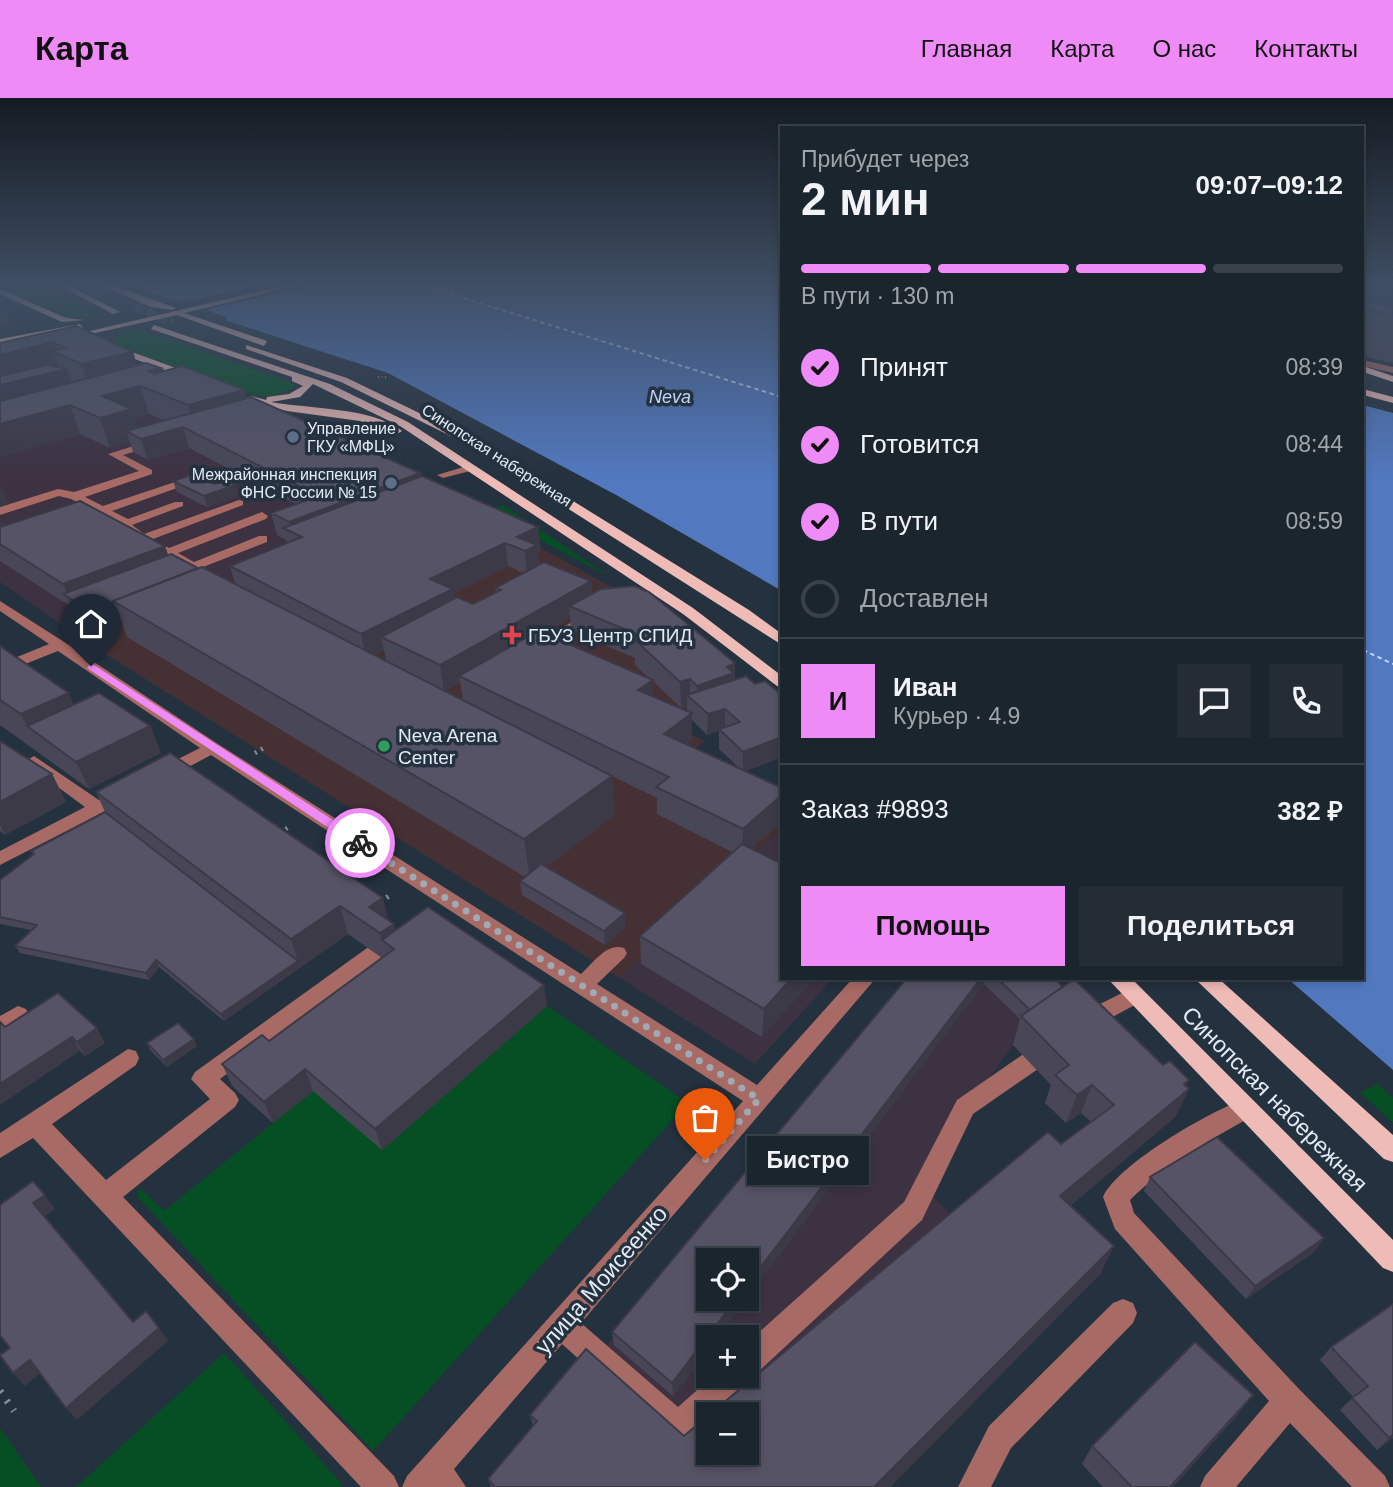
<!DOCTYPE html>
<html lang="ru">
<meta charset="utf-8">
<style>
:root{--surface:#1b252e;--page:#242d36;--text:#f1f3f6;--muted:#a0a5aa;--line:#39424a;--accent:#ef8bf7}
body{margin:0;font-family:Arial,sans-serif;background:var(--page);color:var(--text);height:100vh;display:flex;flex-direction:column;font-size:26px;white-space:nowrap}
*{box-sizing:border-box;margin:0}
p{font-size:23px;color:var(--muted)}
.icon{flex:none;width:38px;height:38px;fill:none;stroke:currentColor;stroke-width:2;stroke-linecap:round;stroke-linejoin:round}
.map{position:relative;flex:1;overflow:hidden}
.details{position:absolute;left:780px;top:28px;width:584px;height:854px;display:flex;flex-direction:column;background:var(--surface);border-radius:0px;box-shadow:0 4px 10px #0003,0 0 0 2px var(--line)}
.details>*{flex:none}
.buttons{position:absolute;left:696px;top:1150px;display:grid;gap:14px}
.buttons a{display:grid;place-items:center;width:63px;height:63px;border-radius:0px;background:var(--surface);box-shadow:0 4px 10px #0003,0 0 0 2px var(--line);font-size:35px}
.pin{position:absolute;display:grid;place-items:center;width:60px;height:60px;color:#fff;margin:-72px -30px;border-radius:50% 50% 50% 0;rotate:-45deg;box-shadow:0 0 7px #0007}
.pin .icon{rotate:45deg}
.courier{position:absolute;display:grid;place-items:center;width:70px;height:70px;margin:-35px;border:5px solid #ef8bf7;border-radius:50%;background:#fff;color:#222;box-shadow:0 2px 9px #0007}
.bubble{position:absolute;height:49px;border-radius:0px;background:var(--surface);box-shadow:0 4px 10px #0003,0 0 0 2px var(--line);font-size:23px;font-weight:600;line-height:49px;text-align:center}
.overview em{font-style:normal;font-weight:600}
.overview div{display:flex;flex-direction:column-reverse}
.overview{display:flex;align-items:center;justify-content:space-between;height:119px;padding:0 21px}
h1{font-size:46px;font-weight:600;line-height:52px}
.bar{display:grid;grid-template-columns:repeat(4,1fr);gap:10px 7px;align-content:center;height:84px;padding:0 21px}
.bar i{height:9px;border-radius:5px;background:var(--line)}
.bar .on{background:var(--accent)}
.bar p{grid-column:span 4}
.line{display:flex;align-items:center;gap:18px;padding:0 21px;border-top:2px solid var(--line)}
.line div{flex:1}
.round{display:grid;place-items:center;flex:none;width:74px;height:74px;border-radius:0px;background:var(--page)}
ol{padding:0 21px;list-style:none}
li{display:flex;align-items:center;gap:21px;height:77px}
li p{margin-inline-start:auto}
li .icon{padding:7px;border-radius:50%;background:var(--accent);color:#111;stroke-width:4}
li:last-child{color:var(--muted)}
li i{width:38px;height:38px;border:4px solid var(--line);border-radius:50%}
.action{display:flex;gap:14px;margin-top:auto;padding:14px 21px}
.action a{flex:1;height:80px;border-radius:0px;background:var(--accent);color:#111;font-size:28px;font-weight:600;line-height:80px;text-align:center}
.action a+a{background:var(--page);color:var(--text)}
header{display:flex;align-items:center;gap:42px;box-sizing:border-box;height:98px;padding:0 35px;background:var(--accent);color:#111}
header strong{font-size:33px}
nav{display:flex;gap:38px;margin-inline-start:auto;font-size:24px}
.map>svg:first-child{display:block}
.commercial{fill:#3d3242;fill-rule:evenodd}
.industrial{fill:#453133}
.green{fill:#064f25}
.water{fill:#5279c0}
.pier{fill:#24313e}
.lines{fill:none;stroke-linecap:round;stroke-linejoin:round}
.ferry{stroke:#c0d6fd;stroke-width:2;stroke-dasharray:4.5 3.5;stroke-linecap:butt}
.major-tunnel{stroke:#414d59;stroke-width:8;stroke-dasharray:8 4.5;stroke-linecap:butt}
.path-far3{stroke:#838e99;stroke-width:2;stroke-dasharray:1 2.5;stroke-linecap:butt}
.path-far2{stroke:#838e99;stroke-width:4.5;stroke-dasharray:2 5;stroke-linecap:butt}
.path-far1{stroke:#838e99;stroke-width:5;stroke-dasharray:2 6;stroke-linecap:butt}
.path{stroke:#838e99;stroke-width:7;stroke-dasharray:2.5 9;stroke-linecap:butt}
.minor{fill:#a76a65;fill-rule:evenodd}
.major{fill:#efbbb7;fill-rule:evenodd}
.wall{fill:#494757;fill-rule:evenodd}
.shaded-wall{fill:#3c3a47}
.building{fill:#555365;stroke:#3c3a47;stroke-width:2}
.route{fill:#ef8bf7}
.done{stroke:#a0aab4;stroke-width:7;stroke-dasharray:0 12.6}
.service-dot{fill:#5c6f8a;stroke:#24313e;stroke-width:2.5}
.health-dot{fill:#e0444e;stroke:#24313e;stroke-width:2.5}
.leisure-dot{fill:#2e9e5b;stroke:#24313e;stroke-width:2.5}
.labels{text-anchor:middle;stroke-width:7;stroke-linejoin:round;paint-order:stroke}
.far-poi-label{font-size:16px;fill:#e3ebf4;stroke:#24313e;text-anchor:start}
.far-street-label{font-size:16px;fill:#e3ebf4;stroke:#24313e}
.far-water-label{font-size:18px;font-style:italic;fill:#c0d6fd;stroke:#24313e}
.poi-label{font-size:19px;fill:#e3ebf4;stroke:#24313e;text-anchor:start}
.near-street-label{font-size:23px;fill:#e3ebf4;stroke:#24313e}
</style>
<header>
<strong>Карта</strong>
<nav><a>Главная</a><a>Карта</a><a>О нас</a><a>Контакты</a></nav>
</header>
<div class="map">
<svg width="1393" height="1389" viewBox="0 0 1393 1389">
<rect width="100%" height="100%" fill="#24313e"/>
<!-- commercial -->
<g class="commercial">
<path d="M92 248 163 277 437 393 85 543 0 484V269Z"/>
<path d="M782 729V880H833L755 966 620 880Z"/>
<path d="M914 880H1037L1066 909 1013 947 916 1082 961 1126 752 1389 532 1337ZM709 1162H747V1200H709ZM709 1239H747V1278H709ZM709 1316H747V1354H709Z"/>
</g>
<!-- industrial -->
<path class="industrial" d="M437 393 648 509 752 595 667 625 705 643 680 663 782 714V729L620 880 85 543Z"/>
<!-- green -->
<g class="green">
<path d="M0 186H40L102 217 71 219 0 189Z"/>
<path d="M138 231 293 285 297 289 274 298 251 297 108 244 115 242 120 235Z"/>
<path d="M503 407 610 479 486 413Z"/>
<path d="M547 908 688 1005 373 1353 137 1098 140 1090 164 1113 313 993Z"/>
<path d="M1378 986 1393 1000V1025L1360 994Z"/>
<path d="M224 1255 342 1386 340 1389H76Z"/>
<path d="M0 1330 41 1389H0Z"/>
</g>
<!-- water -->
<g class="water">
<path d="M132 186H782V493L618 398 388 275 225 222 228 220 206 212 215 209 192 201 181 203 156 197Z"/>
<path d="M1363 307 1393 315V972L1287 880H1363Z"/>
</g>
<!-- pier -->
<path class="pier" d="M266 186H318L203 212 205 209 192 205H177Z"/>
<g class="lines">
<!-- ferry -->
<g class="ferry">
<path d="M418 186 782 299"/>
<path d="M1363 552 1393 566"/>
</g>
<!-- major-tunnel -->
<path class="major-tunnel" d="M135 210 173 224"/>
<!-- path-far3 -->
<path class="path-far3" d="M378 279H388"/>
<!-- path-far2 -->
<g class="path-far2">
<path d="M255 655 267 648"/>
<path d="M280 735 290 728"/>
</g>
<!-- path-far1 -->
<path class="path-far1" d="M380 804 392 796"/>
<!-- path -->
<path class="path" d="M0 1293 14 1313"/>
<!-- minor -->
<g class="minor">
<path d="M1363 262 1393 269V275L1363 268Z"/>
<path d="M153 342 158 345 157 347 123 357 152 372V376L85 399 103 408 193 378 197 379V383L112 413 128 421 175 404H183V408L132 427 144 436 239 402 243 403V407L153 441 169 450 262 414 268 418 266 421 178 455 194 464 259 438H267V444L193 473 120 433V426L71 401 59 398 0 417V409L58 391 74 394 139 373 108 356Z"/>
<path d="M470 367 474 368V372L443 380 437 377Z"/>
<path d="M0 503 72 549 103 536H113V542L82 556 218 646 581 876C593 865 607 844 624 850L627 855 624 860 597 886 757 987 853 880H876L581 1225 678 1309 713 1278H747V1245L904 1104 957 1002 1022 957 1030 955 1038 957 1041 964 1038 971 973 1016 922 1122 757 1275 748 1279 744 1288 714 1316H709V1321L689 1340 678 1344 667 1340 562 1246 454 1371 466 1389H402L407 1378 743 1003 211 657 170 679H158L155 675 158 671 200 650 58 553 0 576V566L49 546 0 513Z"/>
<path d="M589 514 596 518 594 521 555 544 550 545 543 541Z"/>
<path d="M34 658 99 702 121 692 130 698 127 702 0 767V753L85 709 28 667 26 663Z"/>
<path d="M374 847 381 850 384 855 381 860 220 981 235 995 239 1002 235 1009 123 1099 394 1378 399 1389H361L33 1040 0 1060V1035L128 951 136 953 139 960 136 967 52 1026 106 1082 210 1001 191 981 195 974 367 850Z"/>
<path d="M1134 889 1142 891 1145 897 1142 903 1096 928 1088 931 1080 928 1077 922 1080 916Z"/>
<path d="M18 908 26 911 29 917 26 923 0 938V918Z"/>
<path d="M1245 1001 1253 1004 1257 1011 1253 1018C1209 1042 1166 1067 1130 1102L1134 1115 1300 1292 1385 1378 1390 1389H1352L1290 1325 1236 1389H1200L1205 1378 1269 1303 1115 1131 1103 1099C1118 1066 1210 1013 1245 1001Z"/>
<path d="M1123 1201 1133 1205 1137 1215 1133 1225 1011 1350 991 1389H958L989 1328 1113 1205Z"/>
</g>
<!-- major -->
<g class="major">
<path d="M56 186H66L120 214 113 216Z"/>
<path d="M99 186H110L176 210 172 212 151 209Z"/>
<path d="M292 186H306L184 215 267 243 264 248 177 217 68 241 64 239Z"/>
<path d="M0 191 66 220 85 222 62 224 0 196Z"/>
<path d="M80 226 83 230 0 247V241Z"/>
<path d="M154 227 330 286 408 324 693 510 782 578V590L777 588 683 516 400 328 313 286 300 299 271 304C309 311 372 309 402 333L397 336 360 323 287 313 248 303 246 301 251 298 266 302 267 299 289 296 303 288 292 283V279L151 231Z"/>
<path d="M113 247 195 277 197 279 189 281 110 252Z"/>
<path d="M246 247 347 280 473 341 749 512 782 536V547L465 345 341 284 246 251Z"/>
<path d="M1363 268 1393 278V284L1363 274Z"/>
<path d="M1363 291 1393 299V305L1363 297Z"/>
<path d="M1107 880H1131L1393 1142V1174L1383 1170Z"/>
<path d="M1194 880H1218L1393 1037V1064L1384 1061Z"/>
</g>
</g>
<!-- wall -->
<g class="wall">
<path d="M1363 186 1369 204 1393 209V265L1363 258Z"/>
<path d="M76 228 133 254 137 267 162 274 247 300 420 375 421 378 541 452 538 454 539 467 591 483 592 495 735 565V581L782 659 746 673 782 690V723L752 750 782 766 762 939 641 866 640 838 732 754 657 716V700L612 678 614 717 546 769 625 829 605 847 522 797 520 783 525 779 127 539 122 525 100 534 71 515 67 506 0 463V429L165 448 168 457 235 485 230 468 287 445 286 442 277 437 271 415 296 406 189 350 148 362 133 354 130 344 110 350 80 336 0 359V245ZM149 316 165 323 138 330 135 320ZM508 468 523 475 495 490 496 495 473 506 454 501V495ZM570 520 571 533 635 560V567L650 581 544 535ZM384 552 386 562 375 557ZM653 583 681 610 687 608V613L653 598ZM460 584 463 602 445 593ZM692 622 707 637 719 632V651L738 669 687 646 692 642Z"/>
<path d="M173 383 239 398 207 409 177 394Z"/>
<path d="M0 548 74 607 150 628 161 655 89 691 0 627Z"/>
<path d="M0 643 52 676 66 704 5 737 0 733Z"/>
<path d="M96 694 388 822 395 832 547 908 382 1052 313 993 273 1025 232 988 222 966 269 943 382 860 348 836 224 923 159 869 149 882 20 855 15 848 31 832 0 826V782L33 757 31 753 105 714Z"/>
<path d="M907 880H1054L1063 889 1189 991 1175 1019 1071 1107 1101 1175 890 1389H491L488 1381 533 1328 530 1317 684 1338 1091 1024 1081 1015 1066 1025 1045 1005 1051 987 1013 947 1020 921 984 886 709 1239V1251L673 1298 614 1247 612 1234Z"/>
<path d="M5 929 105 945 85 958 80 953Z"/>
<path d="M147 945 197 948 167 969 150 952Z"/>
<path d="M1150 1079 1324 1140 1314 1154 1246 1201 1144 1093Z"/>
<path d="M1393 1206V1341L1392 1340 1377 1352 1340 1312 1353 1299 1320 1262 1331 1249Z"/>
<path d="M1239 1315 1173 1389H1103L1082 1366 1092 1348Z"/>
</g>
<!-- shaded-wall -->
<g class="shaded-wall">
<path d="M1363 186H1376L1366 212 1363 211Z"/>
<path d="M0 198 11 227 0 230Z"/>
<path d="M53 244 57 254 53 253 60 271 0 286V257Z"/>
<path d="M133 254 141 280 91 293 81 266Z"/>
<path d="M161 270 169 297 149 273Z"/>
<path d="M67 271 77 298 0 318V287Z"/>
<path d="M140 288 149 316 135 320 141 340 126 333 130 344 110 350 100 320 102 298Z"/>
<path d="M245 292 252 320 196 336 188 307Z"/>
<path d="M70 307 80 336 0 359V326Z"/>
<path d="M183 329 189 350 148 362 141 341Z"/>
<path d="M420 375 424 397 302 439 292 434 289 424Z"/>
<path d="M0 385 9 406 0 409Z"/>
<path d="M236 387 239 398 207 409 204 398Z"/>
<path d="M2 421 4 427 0 429V422Z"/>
<path d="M538 429 541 452 538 454 539 471 527 477 525 453 517 439Z"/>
<path d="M505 445 508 468 454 495 457 515 381 539 384 552 366 561 361 536 430 481Z"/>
<path d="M165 448 173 472 69 500 63 486Z"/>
<path d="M591 483 593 507 569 508 570 520 465 581 459 578 460 584 444 593 440 567Z"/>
<path d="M114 506 122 525 100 534 93 515Z"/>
<path d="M735 565V591L697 606V588L727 569Z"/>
<path d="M690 581V600L687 597V608L681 610 680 584Z"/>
<path d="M653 582V608L638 592Z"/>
<path d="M69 595 85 633 27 628 21 616Z"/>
<path d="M725 611V631L707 637 708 616Z"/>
<path d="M692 615V642L665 662 664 636Z"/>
<path d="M150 628 161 655 89 691 76 664Z"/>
<path d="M782 639V659L743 674V654Z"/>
<path d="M52 676 66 704 5 737 0 727V704Z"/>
<path d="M612 678 614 717 530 781 524 741Z"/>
<path d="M782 697V723L742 759 743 731Z"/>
<path d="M383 800 390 828 394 826 401 854 382 842 369 809Z"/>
<path d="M340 808 348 836 224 923 221 916 298 863 291 841Z"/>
<path d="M625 815V829L605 847 604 833Z"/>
<path d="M156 862 159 869 149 882 146 875Z"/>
<path d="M792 880H815L762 939 764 911Z"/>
<path d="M981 880H986L984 886 747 1200V1187Z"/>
<path d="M544 887 547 908 382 1052 375 1031Z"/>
<path d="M97 930 105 945 85 958 77 944Z"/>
<path d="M72 939 80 953 0 1007V986Z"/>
<path d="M194 941 197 948 167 969 163 962Z"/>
<path d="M305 971 313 993 273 1025 264 1004Z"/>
<path d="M1189 982 1182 997 1189 991 1175 1019 1050 1125 1060 1098Z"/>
<path d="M1092 987 1081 1015 1066 1025 1077 997Z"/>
<path d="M45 1097 55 1111 44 1119 33 1105Z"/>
<path d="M1324 1140 1314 1154 1246 1201 1255 1188Z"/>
<path d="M1114 1148 1101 1175 890 1389H874Z"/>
<path d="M737 1200H747L718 1239H709V1251L673 1298 672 1285Z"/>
<path d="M159 1230 168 1243 77 1322 66 1310Z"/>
<path d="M30 1262 41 1275 25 1288 13 1275Z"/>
<path d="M1253 1297 1239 1315 1173 1389H1170Z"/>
<path d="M1393 1337V1340L1377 1352 1389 1340Z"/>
</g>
<!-- building -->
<g class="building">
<path d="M1364 203 1393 209V217L1363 211Z"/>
<path d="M76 228 133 254 81 266 53 253 65 250 53 244 0 257V245Z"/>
<path d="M146 265 161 270 149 273 154 276 182 268 245 292 188 307 140 288 102 298 132 311 100 320 70 307 0 326V303Z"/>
<path d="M47 267 67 271 0 287V278Z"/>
<path d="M251 299 420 375 289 424 271 415 319 398 183 329 141 341 126 333Z"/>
<path d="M194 376 215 386 225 382 236 387 204 398 173 383Z"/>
<path d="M422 378 538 429 517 439 537 447 525 453 505 445 430 481 453 491 361 536 230 468 302 439 283 430Z"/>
<path d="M80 403 165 448 63 486 0 446V429Z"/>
<path d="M171 456 198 470 113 503 114 506 93 515 63 496Z"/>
<path d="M544 464 591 483 440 567 381 539 457 499 473 506 501 492 495 490Z"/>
<path d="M202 469 612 678 524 741 113 503Z"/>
<path d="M634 488 649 494 735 565 727 569 734 575 697 588 690 581 680 584 634 541 641 538 569 508 601 491Z"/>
<path d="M538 533 653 582 638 592 692 615 664 636 782 690V697L743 731 656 689 669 679 459 578Z"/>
<path d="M0 548 69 595 21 616 0 602Z"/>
<path d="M746 578 755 586 765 583 782 597V639L743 654 719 631 740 624 725 611 708 616 687 597Z"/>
<path d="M99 595 150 628 76 664 27 628Z"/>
<path d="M0 643 52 676 0 704Z"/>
<path d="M170 655 383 800 369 809 394 826 380 835 340 808 291 841 96 694Z"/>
<path d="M105 714 298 863 221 916 156 862 146 875 15 848 37 827 0 819V782L34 756 31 753Z"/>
<path d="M742 746 782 766V880H792L764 911 640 838Z"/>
<path d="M541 766 625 815 604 833 520 783Z"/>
<path d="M428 809 544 887 375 1031 305 971 264 1004 222 966 262 937 269 943 394 851 382 842Z"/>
<path d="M907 880H981L747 1187V1162H709V1200H737L672 1285 612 1234Z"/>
<path d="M997 880H1054L1063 889 1030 912Z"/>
<path d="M1074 881 1163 967 1170 963 1189 982 1184 986 1189 991 1060 1098 1114 1148 874 1389H495L488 1381 537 1323 530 1317 586 1251 684 1338 709 1317V1354H747V1316H710L1048 1034 1061 1046 1114 1007 1092 987 1077 997 1055 977 1069 967 1021 918Z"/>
<path d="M58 895 97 930 77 944 72 939 0 986V924L5 929Z"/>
<path d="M178 925 194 941 163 962 147 945Z"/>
<path d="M1217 1039 1324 1140 1255 1188 1150 1079Z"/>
<path d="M33 1083 45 1097 33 1105 133 1224 146 1213 159 1230 66 1310 30 1262 13 1275 0 1257 10 1250 0 1237V1107Z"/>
<path d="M1393 1206V1337L1389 1340 1352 1300 1368 1288 1331 1249Z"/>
<path d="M1195 1244 1253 1297 1170 1389H1132L1092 1348Z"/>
</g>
<!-- sky -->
<linearGradient id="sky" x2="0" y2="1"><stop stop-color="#141b22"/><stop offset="0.49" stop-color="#3f4e63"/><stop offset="1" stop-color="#3f4e63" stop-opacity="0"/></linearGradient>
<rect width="1393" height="381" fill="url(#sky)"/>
<!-- route -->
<path class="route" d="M91 565 364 742V748H356L87 570Z"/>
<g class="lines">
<!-- done -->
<path class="done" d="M360 745 759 1001 705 1062"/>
</g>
<!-- markers -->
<g class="service-dot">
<circle cx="293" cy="339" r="7"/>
<circle cx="391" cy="385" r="7"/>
</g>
<path class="health-dot" d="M508.5 526.5h7v7h7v7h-7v7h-7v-7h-7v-7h7z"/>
<circle class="leisure-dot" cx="384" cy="648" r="7"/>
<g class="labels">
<!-- far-poi labels -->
<g class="far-poi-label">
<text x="307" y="336">Управление<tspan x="307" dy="18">ГКУ «МФЦ»</tspan></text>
<text x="377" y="382" text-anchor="end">Межрайонная инспекция<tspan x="377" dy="18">ФНС России № 15</tspan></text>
</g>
<!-- far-street labels -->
<g class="far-street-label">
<text transform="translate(497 357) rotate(33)" y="6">Синопская набережная</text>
</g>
<!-- far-water labels -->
<g class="far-water-label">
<text x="670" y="305">Neva</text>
</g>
<!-- poi labels -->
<g class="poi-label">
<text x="528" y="544">ГБУЗ Центр СПИД</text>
<text x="398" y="644">Neva Arena<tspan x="398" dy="22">Center</tspan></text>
</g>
<!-- near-street labels -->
<g class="near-street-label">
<text transform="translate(1275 1001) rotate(45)" y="8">Синопская набережная</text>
<text transform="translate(601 1182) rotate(-49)" y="8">улица Моисеенко</text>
</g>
</g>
</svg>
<div class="buttons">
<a><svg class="icon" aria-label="locate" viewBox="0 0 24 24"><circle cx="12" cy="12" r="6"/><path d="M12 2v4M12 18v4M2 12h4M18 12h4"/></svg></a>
<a>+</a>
<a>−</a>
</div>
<div class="pin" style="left:705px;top:1062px;background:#ea580c"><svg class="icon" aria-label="bag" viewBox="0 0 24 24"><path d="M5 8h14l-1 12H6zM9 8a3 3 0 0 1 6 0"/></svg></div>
<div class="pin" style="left:91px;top:568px;background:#1f2937"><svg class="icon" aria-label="home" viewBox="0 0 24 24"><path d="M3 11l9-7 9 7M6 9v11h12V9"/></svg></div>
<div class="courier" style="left:360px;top:745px"><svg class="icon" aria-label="bike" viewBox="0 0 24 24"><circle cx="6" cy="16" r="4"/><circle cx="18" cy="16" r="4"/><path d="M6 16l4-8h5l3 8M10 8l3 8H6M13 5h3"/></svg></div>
<div class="bubble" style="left:747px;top:1038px;width:122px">Бистро</div>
<section class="details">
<div class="overview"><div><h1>2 мин</h1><p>Прибудет через</p></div><em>09:07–09:12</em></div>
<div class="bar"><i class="on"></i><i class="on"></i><i class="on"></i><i></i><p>В пути · 130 m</p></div>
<ol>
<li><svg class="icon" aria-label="check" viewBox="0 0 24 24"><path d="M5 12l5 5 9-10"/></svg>Принят<p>08:39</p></li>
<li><svg class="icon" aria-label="check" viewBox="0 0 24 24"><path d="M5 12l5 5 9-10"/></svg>Готовится<p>08:44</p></li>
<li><svg class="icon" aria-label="check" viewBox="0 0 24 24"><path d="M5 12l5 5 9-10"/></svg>В пути<p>08:59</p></li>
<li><i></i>Доставлен</li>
</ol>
<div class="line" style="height:126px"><b class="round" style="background:var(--accent);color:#111">И</b><div><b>Иван</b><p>Курьер · 4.9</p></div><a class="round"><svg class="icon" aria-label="chat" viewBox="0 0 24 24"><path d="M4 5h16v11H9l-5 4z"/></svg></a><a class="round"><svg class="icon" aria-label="phone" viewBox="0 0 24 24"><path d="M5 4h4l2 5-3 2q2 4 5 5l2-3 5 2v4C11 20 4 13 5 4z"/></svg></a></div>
<div class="line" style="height:91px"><div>Заказ #9893</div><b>382 ₽</b></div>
<div class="action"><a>Помощь</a><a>Поделиться</a></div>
</section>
</div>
